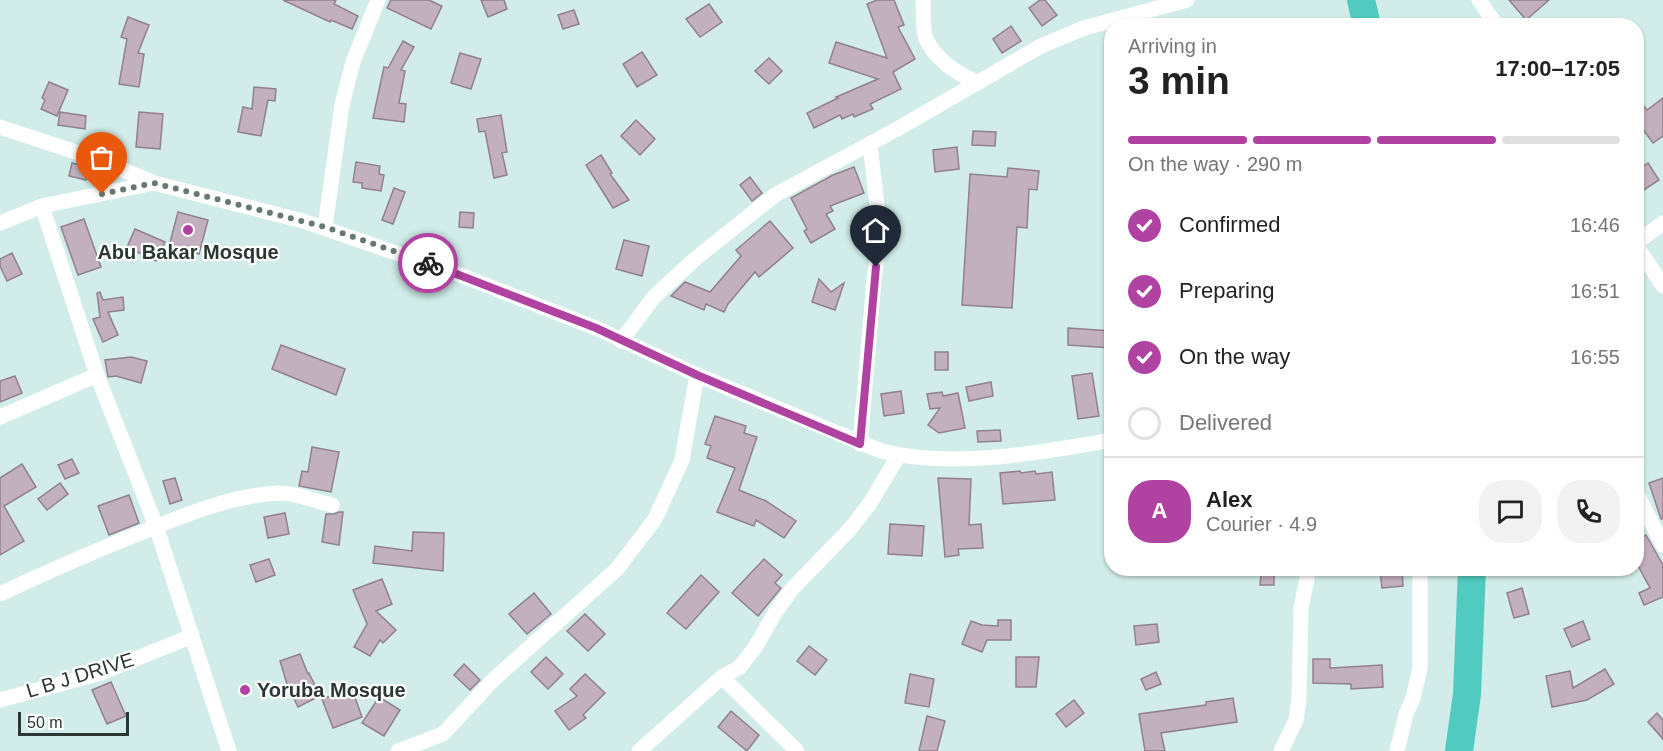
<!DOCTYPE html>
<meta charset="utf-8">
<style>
:root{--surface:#fff;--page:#f2f2f2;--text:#222;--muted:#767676;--line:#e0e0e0;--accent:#b042a1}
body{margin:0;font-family:Helvetica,sans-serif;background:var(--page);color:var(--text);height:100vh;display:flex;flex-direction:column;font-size:22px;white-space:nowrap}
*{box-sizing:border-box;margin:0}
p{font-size:20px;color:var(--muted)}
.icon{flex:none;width:33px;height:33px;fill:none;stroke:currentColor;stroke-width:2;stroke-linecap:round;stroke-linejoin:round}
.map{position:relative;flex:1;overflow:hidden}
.drawer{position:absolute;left:1104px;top:18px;width:540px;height:558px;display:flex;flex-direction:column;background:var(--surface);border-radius:24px;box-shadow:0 2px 4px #0004}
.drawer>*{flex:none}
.scale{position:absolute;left:18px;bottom:15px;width:111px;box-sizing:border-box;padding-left:6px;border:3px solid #2c3735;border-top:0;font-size:16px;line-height:21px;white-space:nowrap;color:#2c3735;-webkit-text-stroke:4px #fff;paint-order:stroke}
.pin{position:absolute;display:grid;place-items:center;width:51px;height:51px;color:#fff;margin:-62px -26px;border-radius:50% 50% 50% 0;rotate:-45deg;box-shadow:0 0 6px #0007}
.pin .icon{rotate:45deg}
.courier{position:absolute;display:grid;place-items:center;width:60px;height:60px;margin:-30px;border:4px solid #b042a1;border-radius:50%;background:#fff;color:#222;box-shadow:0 2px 8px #0007}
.headline em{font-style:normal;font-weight:800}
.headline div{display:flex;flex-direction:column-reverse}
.headline{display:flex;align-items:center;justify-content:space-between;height:102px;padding:0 24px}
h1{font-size:39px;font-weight:800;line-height:45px}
.bar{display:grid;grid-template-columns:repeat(4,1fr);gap:9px 6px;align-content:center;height:72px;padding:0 24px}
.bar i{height:8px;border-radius:4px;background:var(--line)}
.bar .active{background:var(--accent)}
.bar p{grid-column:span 4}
.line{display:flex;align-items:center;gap:15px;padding:0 24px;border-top:2px solid var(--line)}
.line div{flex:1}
.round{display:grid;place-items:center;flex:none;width:63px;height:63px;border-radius:24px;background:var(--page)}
ol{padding:0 24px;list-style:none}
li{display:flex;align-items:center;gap:18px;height:66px}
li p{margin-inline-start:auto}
li .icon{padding:6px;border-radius:50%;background:var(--accent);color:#fff;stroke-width:4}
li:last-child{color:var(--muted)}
li i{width:33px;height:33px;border:3px solid var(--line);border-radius:50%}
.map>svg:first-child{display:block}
.building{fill:#c2b0be;stroke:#91808d;stroke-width:1.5}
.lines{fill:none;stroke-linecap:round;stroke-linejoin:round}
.street{stroke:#fff;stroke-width:15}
.highway{stroke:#51cabf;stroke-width:28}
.done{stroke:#667774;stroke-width:6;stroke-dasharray:0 10.8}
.route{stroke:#b042a1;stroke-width:8}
.poi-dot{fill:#b042a1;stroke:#fff;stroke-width:2}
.labels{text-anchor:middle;stroke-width:4.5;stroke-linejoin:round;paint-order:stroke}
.poi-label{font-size:20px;font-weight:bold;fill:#2c3735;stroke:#fff}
.street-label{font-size:20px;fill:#2c3735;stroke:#fff}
</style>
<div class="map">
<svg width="1663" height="751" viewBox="0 0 1663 751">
<rect width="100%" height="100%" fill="#d2ede9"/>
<!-- building -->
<g class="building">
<path d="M283 0H336L334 4 358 16 352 29 331 20 330 22Z"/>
<path d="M391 0H429L442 6 431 29 387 8Z"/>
<path d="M481 0H504L507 9 488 17Z"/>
<path d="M877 0H894L904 25 898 27 915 59 893 72 901 89 870 104 873 109 854 117 853 114 842 119 840 115 814 128 807 113 838 98 836 97 878 79 829 63 836 42 887 58 867 4Z"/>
<path d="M1040 0H1045L1057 15 1042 26 1029 8Z"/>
<path d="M1509 0H1549L1526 20Z"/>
<path d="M709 4 722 22 700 37 686 19Z"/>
<path d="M574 10 579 24 563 29 558 15Z"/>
<path d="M128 17 149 25 138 53 144 54 139 87 119 84 127 39 121 37Z"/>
<path d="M1011 26 1021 41 1002 53 993 39Z"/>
<path d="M403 41 414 47 401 70 405 71 399 103 406 104 404 122 373 118 384 67 388 68Z"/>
<path d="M642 52 657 75 637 87 623 64Z"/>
<path d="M460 53 481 59 471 89 451 83Z"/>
<path d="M769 58 782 71 769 84 755 71Z"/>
<path d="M49 82 68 90 57 116 41 109 45 100 42 98Z"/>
<path d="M254 87 276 89 275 101 268 100 261 136 238 132 243 107 252 109Z"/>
<path d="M1636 96 1647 110 1663 98V136L1653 143 1636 120Z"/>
<path d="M60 112 86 116 85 129 58 125Z"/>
<path d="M139 112 163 114 160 149 136 147Z"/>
<path d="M501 115 507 152 502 153 507 175 494 178 485 131 479 132 477 119Z"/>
<path d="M636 120 655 139 640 155 621 136Z"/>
<path d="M973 131 996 132 995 146 972 145Z"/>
<path d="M957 147 959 169 935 172 933 150Z"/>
<path d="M601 155 612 173 610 174 629 200 613 208 586 165Z"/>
<path d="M356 162 380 166 379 174 384 175 381 191 362 188V183L353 182Z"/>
<path d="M72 163 89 167 86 180 69 176Z"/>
<path d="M1648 163 1659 180 1636 195V171Z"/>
<path d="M854 167 864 193 830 206 833 211 826 214 835 229 811 243 804 231 807 229 791 198 833 175Z"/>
<path d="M1008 168 1039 171 1037 190 1029 189 1027 228 1017 227 1012 308 962 305 970 174 1007 177Z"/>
<path d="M750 177 762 193 752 201 740 185Z"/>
<path d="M394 188 405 192 393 224 382 220Z"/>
<path d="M178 212 208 220 199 254 169 246Z"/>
<path d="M460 212 474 213 473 228 459 227Z"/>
<path d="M84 219 101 267 78 275 61 227Z"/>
<path d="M770 221 793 248 759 277 755 272 728 304 724 312 706 304 704 310 671 296 685 282 710 292 741 256 736 250Z"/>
<path d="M135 229 165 242 156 261 127 247Z"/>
<path d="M624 240 649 246 642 276 616 269Z"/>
<path d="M12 253 22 274 7 281 0 266V259Z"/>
<path d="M819 279 831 292 844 283 835 310 812 302Z"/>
<path d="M100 292 103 300 123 297 124 310 108 312 118 335 103 342 93 319 100 317 97 293Z"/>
<path d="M1068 328 1112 331V348L1068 345Z"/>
<path d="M281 345 345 369 336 395 272 369Z"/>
<rect x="935" y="352" width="13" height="18"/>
<path d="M131 357 147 361 141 383 116 376 108 377 105 360Z"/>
<path d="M1092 373 1099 416 1078 419 1072 376Z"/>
<path d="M15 376 22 393 0 402V381Z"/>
<path d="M991 382 993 396 969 401 966 387Z"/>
<path d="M901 391 904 413 884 416 881 394Z"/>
<path d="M942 392 943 396 958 393 965 428 939 433 928 425 940 408 930 409 927 394Z"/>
<path d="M715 416 746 426 744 433 757 437 739 490 766 501 796 521 784 538 756 520 754 526 717 512 735 468 707 458 711 446 705 444Z"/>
<path d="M1000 430 1001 441 978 442 977 431Z"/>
<path d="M312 447 339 452 331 492 299 486 302 471 308 472Z"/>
<path d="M72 459 79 473 65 479 58 465Z"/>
<path d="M22 464 36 487 4 506 24 541 0 555V478Z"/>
<path d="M1020 471 1021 473 1035 471 1036 474 1052 472 1055 500 1003 504 1000 473Z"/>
<path d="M175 478 182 500 170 504 163 481Z"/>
<path d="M938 478 971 479 969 525 981 524 983 548 958 549 959 555 945 557Z"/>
<path d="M1663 478V519H1661L1649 483Z"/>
<path d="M60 483 68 494 47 510 38 499Z"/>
<path d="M129 495 139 523 109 535 98 506Z"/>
<path d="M339 512H343L339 545 322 542 326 514H334Z"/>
<path d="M285 513 289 534 268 538 264 517Z"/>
<path d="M890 524 924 526 922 556 888 554Z"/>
<path d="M413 532 444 533 443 571 373 563 375 546 412 551Z"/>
<path d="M1646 535 1663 565V597L1644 605 1639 593 1650 588 1636 562V540Z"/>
<path d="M269 559 275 575 256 582 250 565Z"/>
<path d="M764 559 782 575 775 583 781 588 758 616 732 593Z"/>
<path d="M1402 569 1403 586 1382 588 1380 571Z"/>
<path d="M1261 574H1274V585H1260Z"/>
<path d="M701 575 719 592 686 629 667 613Z"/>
<path d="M382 579 392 604 376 611 396 630 383 643 380 640 370 656 354 647 367 624 353 590Z"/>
<path d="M1522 588 1529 614 1514 618 1507 593Z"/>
<path d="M534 593 551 614 527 634 509 614Z"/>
<path d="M585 614 605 634 588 651 567 631Z"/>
<path d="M998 620H1011V640H987L982 652 962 644 971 621 982 625 998 626Z"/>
<path d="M1583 621 1590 639 1572 647 1564 629Z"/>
<path d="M1157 624 1159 642 1136 645 1134 626Z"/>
<path d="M809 646 827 660 815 675 797 661Z"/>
<path d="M300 654 308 674 309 673 320 696 298 707 287 684 280 661Z"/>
<path d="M546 657 563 674 548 689 531 672Z"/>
<path d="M1016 657H1039L1036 687H1016Z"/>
<path d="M1313 659H1330V668L1382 665 1383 687 1351 689V684L1313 683Z"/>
<path d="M464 664 480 680 470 690 454 675Z"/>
<path d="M1605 669 1614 684 1587 700 1552 707 1546 676 1570 671 1573 688Z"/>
<path d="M1156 672 1161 684 1146 690 1141 679Z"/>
<path d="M585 674 605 693 583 715 586 718 569 730 555 711 577 696 570 689Z"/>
<path d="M910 674 934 679 929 707 905 703Z"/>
<path d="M111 682 126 716 107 724 92 690Z"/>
<path d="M352 689 362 717 333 728 322 699Z"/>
<path d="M379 697 400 710 384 736 362 723Z"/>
<path d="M1233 698 1237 722 1161 733 1165 751H1145L1139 714 1206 705V702Z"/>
<path d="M1074 700 1084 713 1066 727 1056 714Z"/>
<path d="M731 711 759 735 747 751 718 727Z"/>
<path d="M1657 713 1663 720V739L1648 722Z"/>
<path d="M927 716 945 721 937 751H919Z"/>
</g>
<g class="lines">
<!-- street -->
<g class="street">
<path d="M923 0C924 11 922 29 926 39 936 60 956 73 976 82"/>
<path d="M1479 0 1497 26"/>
<path d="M0 127 100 160 154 183"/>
<path d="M42 206 97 375 156 526 229 751"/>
<path d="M0 223 42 206 154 183 303 221 460 275 596 328 697 375 881 451C952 469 1039 453 1112 440"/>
<path d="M325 227 342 105 353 62 378 0"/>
<path d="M1636 243 1663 223"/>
<path d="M1636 245 1663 286"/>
<path d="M621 341 654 297 696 258 775 195 899 128 1041 46 1084 28 1187 0"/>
<path d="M0 417 97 375"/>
<path d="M860 444 874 280 880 232 870 144"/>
<path d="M1636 492 1663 545"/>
<path d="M0 594C47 572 94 551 143 532 184 515 233 495 279 493 297 493 315 501 332 505"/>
<path d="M722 677 797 751"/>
<path d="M0 700 101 673 192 636"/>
<path d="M398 751 443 734 494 679 617 569 655 519 682 460 697 375"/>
<path d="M639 751 722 677 740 667 756 646 776 611 792 589 851 528 870 503 899 455"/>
<path d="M1281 751 1296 720 1299 699 1301 609 1309 568"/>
<path d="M1397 751 1406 714 1413 698 1420 668V568"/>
</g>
<!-- highway -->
<g class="highway">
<path d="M1361 0 1367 26"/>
<path d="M1459 751 1467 694 1472 568"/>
</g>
</g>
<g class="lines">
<!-- done -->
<path class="done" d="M102 194 154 183 325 227 428 263"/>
<!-- route -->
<path class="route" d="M428 263 596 328 697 375 860 444 876 267"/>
</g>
<!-- markers -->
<g class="poi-dot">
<circle cx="188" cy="230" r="6"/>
<circle cx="245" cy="690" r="6"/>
</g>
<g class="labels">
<!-- poi labels -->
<g class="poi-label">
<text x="188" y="259">Abu Bakar Mosque</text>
<text x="257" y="697" text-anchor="start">Yoruba Mosque</text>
</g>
<!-- street labels -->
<g class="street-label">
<text transform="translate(80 675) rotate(-17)" y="7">L B J DRIVE</text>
</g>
</g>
</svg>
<div class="scale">50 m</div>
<div class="pin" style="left:102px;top:194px;background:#ea580c"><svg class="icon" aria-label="bag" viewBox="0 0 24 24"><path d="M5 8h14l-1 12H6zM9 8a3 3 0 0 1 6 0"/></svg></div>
<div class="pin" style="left:876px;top:267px;background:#1f2937"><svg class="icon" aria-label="home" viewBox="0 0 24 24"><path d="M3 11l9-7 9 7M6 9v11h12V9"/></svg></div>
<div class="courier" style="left:428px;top:263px"><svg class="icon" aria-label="bike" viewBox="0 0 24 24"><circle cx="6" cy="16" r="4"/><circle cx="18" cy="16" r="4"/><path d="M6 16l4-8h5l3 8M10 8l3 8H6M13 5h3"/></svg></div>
<section class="drawer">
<div class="headline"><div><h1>3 min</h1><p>Arriving in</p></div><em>17:00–17:05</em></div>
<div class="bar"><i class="active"></i><i class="active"></i><i class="active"></i><i></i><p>On the way · 290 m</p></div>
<ol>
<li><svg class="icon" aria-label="check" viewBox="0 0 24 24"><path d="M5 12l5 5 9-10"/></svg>Confirmed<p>16:46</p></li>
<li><svg class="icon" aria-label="check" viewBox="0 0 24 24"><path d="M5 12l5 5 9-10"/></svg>Preparing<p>16:51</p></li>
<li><svg class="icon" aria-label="check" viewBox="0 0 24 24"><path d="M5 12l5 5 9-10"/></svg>On the way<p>16:55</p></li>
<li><i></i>Delivered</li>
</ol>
<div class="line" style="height:108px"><b class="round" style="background:var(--accent);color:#fff">A</b><div><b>Alex</b><p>Courier · 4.9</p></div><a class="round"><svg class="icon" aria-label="chat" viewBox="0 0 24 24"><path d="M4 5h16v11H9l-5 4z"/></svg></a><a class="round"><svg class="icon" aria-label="phone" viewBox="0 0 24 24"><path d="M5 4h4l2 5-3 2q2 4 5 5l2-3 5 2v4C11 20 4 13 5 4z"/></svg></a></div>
</section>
</div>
